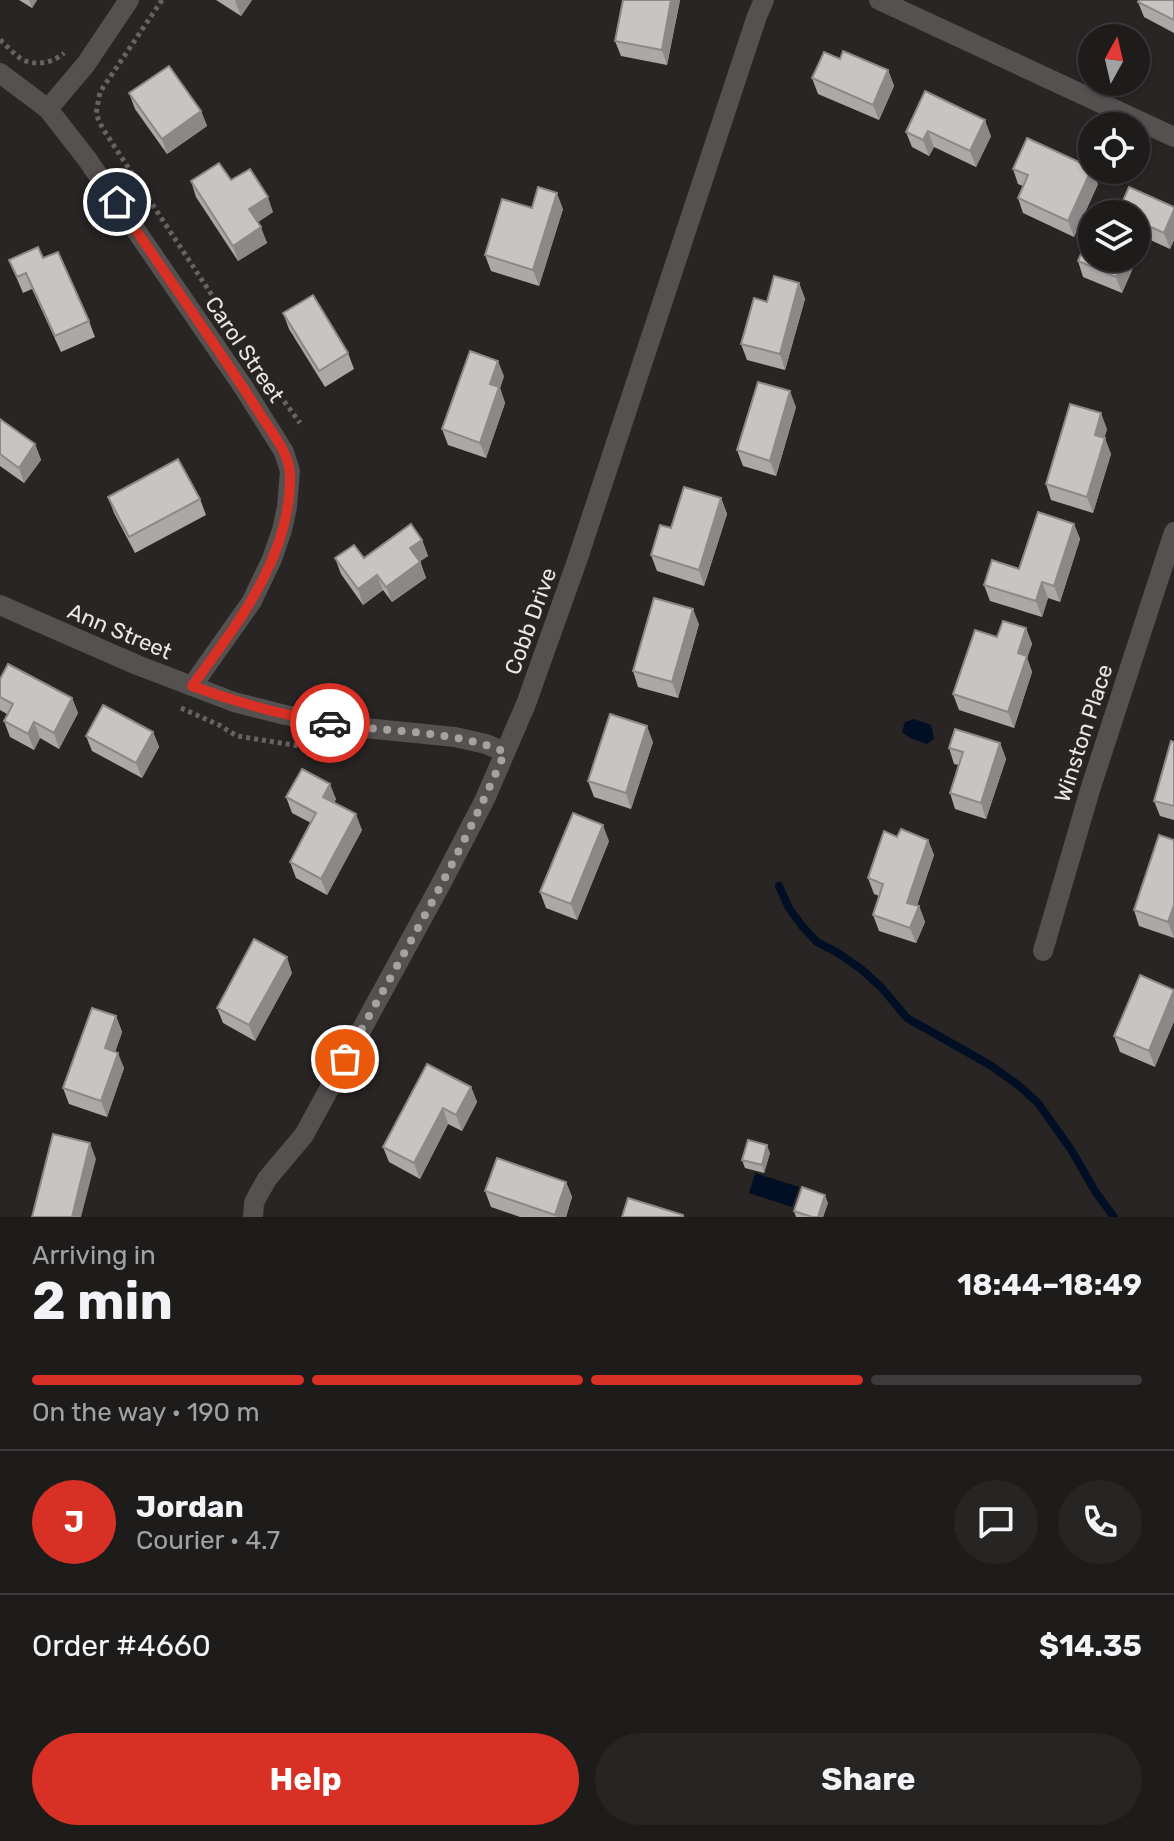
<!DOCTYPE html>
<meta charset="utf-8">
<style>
:root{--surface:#1e1c1b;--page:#262524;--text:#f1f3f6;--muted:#a1a1a3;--line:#3c3a3a;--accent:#d93025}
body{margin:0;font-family:Rubik,sans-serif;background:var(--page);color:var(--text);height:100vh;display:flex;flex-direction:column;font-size:30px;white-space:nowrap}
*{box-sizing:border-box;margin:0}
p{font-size:26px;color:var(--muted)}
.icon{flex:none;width:44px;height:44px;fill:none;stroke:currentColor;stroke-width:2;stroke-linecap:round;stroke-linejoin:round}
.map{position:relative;height:1217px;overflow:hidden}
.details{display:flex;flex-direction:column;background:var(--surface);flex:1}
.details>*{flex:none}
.needle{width:52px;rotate:8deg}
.tools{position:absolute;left:1078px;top:24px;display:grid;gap:16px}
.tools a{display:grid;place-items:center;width:72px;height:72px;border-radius:50%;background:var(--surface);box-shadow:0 2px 6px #0004,0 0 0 2px var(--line);font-size:40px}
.pin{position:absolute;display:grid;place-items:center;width:68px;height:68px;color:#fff;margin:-34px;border:4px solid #fff;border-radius:50%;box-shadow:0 2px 8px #0007}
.courier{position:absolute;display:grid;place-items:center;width:80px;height:80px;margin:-40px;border:6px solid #d93025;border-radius:50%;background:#fff;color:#222;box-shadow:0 2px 10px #0007}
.head em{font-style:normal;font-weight:700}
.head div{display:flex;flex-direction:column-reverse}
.head{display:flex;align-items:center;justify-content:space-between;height:136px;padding:0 32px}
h1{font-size:52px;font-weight:700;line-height:60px}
.bar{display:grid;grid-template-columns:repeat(4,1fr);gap:12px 8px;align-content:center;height:96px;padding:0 32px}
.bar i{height:10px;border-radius:6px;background:var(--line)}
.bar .selected{background:var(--accent)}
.bar p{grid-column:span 4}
.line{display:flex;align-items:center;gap:20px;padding:0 32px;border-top:2px solid var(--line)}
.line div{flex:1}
.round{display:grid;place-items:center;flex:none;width:84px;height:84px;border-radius:42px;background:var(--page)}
.cta{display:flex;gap:16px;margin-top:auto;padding:16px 32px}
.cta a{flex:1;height:92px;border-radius:48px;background:var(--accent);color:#fff;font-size:32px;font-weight:700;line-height:92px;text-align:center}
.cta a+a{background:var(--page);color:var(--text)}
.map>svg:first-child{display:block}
.water{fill:#000f23}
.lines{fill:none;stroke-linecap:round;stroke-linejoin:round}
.stream{stroke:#000f23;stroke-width:8}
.path{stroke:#666362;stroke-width:5;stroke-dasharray:4 4;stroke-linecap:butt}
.street{stroke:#555150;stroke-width:20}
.wall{fill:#aba9a7}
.shaded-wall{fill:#8b8988}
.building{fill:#c7c4c2;stroke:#8b8988;stroke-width:2}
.done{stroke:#a5a3a2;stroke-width:8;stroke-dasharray:0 14.4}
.route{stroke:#d93025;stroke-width:10}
.labels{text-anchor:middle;stroke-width:8;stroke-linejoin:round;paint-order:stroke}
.street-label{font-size:22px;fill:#e9e7e6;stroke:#282524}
</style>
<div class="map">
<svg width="1174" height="1217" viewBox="0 0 1174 1217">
<rect width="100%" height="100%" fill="#282524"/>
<!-- water -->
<g class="water">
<path d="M914 719 931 725 934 739 927 744 910 738 902 732 905 722Z"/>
<path d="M755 1173 799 1187 792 1207 749 1193Z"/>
</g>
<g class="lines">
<!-- stream -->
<path class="stream" d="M779 886 789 908 802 926 817 942 838 953 861 969 881 987 907 1018 990 1065 1018 1085 1038 1103 1072 1151 1095 1191 1114 1217"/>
<!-- path -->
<g class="path">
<path d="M162 0 100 92 96 114 103 129 255 361"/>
<path d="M0 40C7 46 13 53 20 58 33 67 53 63 64 53"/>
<path d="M270 382 300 423"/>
<path d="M181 708 219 725 237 736 318 749"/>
</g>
<!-- street -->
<g class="street">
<path d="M879 0 1174 137"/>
<path d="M0 73 48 109 87 159 244 388 284 452 290 471 287 507 282 530 272 559 252 601 192 686"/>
<path d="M48 109 86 64 129 0"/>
<path d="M0 605 137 665 234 702 285 715 345 726 455 737 486 744 505 752"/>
<path d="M1043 951 1090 790 1174 532"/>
<path d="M253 1217 254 1203 258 1195 267 1179 304 1135 442 882 485 799 526 704 577 561 757 16 764 0"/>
</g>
</g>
<!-- wall -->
<g class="wall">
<path d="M19 0H37L32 8Z"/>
<path d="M216 0H252L241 16Z"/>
<path d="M623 0H680L667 65 621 56 615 41Z"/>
<path d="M1174 0V33L1144 17 1138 2Z"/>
<path d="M840 59 888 70 894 86 879 120 818 94 812 78Z"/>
<path d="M925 91 991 136 976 167 934 147 929 156 912 147 906 132Z"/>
<path d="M129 93 201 111 207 126 167 154 135 109Z"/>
<path d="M1013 169 1098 184 1074 237 1023 213 1018 198 1023 186 1018 184Z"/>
<path d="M231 180 273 212 258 222 267 243 238 261 196 197 191 181Z"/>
<path d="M1174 207V240L1170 249 1146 238 1122 293 1083 277 1078 261 1092 258 1136 214Z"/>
<path d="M532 208 563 209 539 286 491 271 485 255Z"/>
<path d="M43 258 89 321 95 337 61 352 32 289 23 293 9 260Z"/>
<path d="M799 283 805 299 785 370 747 360 741 344 767 302Z"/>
<path d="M283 313 348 353 354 369 325 387 289 329Z"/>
<path d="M504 376 500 388 505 403 486 458 448 445 442 429Z"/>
<path d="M796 407 776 476 743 466 737 450Z"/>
<path d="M0 419 35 444 41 460 24 483 0 466Z"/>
<path d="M1107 429 1104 438 1111 454 1093 513 1051 500 1046 484Z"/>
<path d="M108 497 200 499 206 515 135 553 114 513Z"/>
<path d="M721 498 727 514 704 586 657 571 651 555 671 528Z"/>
<path d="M1074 524 1080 539 1060 602 1048 598 1042 617 990 601 984 585 1019 569Z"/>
<path d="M422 540 428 556 420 561 426 578 392 602 383 590 363 605 341 574 335 558H364Z"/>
<path d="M699 624 678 698 638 687 633 671Z"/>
<path d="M1026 628 1032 644 1027 658 1032 672 1014 728 959 710 953 694 997 637Z"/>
<path d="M0 679 72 698 78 713 59 749 40 738 34 750 10 737 4 721 7 714 0 710Z"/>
<path d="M153 732 159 747 142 778 92 751 86 736Z"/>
<path d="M653 742 631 809 594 797 588 781Z"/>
<path d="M1174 742V820L1160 816 1154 801Z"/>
<path d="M1000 743 1006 759 986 819 955 809 950 793 959 765 954 764 949 748Z"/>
<path d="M286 797 336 799 334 803 362 830 327 895 296 878 290 862 311 823 292 813Z"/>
<path d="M1159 835 1174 938 1139 926 1134 910Z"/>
<path d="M897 837 928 840 934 855 917 905 919 906 925 922 916 943 879 931 873 915 879 896 874 894 868 878Z"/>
<path d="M609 841 577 920 546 908 540 892Z"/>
<path d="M292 973 255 1041 223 1023 217 1008Z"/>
<path d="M1140 975 1155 1067 1120 1052 1114 1036Z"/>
<path d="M116 1016 122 1032 115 1052 124 1068 107 1117 69 1104 63 1088Z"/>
<path d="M471 1087 477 1102 462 1131 448 1124 420 1179 389 1162 383 1147Z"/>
<path d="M770 1153 764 1173 745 1168 742 1160Z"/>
<path d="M566 1182 572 1197 566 1217H520L491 1207 485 1191Z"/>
<path d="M828 1203 823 1217H796L794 1211Z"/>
</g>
<!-- shaded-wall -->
<g class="shaded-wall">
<path d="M29 0H37L32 8Z"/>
<path d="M236 0H252L241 16 235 1Z"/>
<path d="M671 0H680L667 65 662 50Z"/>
<path d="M888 70 894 86 879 120 873 105Z"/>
<path d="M201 111 207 126 167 154 162 139Z"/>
<path d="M985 120 991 136 976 167 970 151Z"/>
<path d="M928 131 934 147 929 156 923 140Z"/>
<path d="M1092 170 1098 184 1074 237 1068 221Z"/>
<path d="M557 193 563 209 539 286 533 270Z"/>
<path d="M268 197 273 212 255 224 249 209Z"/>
<path d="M1174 210V240L1170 249 1164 233Z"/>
<path d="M1140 222 1146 238 1122 293 1116 277 1125 258H1136V232Z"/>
<path d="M261 227 267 243 238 261 233 246Z"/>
<path d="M799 283 805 299 785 370 780 354Z"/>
<path d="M498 361 504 376 500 388 505 403 486 458 480 443 490 384Z"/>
<path d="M790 391 796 407 776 476 770 461Z"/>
<path d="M1101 413 1107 429 1101 451 1095 435Z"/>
<path d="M1105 438 1111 454 1093 513 1087 497Z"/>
<path d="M35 444 41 460 24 483 19 468Z"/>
<path d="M721 498 727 514 704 586 699 570Z"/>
<path d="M1074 524 1080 539 1060 602 1054 586Z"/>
<path d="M422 540 428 556 416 564 410 548Z"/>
<path d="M420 562 426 578 392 602 386 587Z"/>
<path d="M377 575 383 590 363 605 358 589Z"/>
<path d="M1042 582 1048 598 1042 617 1036 601Z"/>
<path d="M693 609 699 624 678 698 672 682Z"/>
<path d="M1026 628 1032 644 1027 658 1032 672 1014 728 1008 712 1018 653Z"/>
<path d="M72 698 78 713 59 749 54 733Z"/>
<path d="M34 722 40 738 34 750 28 734Z"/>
<path d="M647 726 653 742 631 809 626 793Z"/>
<path d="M153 732 159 747 142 778 136 763Z"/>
<path d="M1000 743 1006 759 986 819 981 803Z"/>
<path d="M330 784 336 799 328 813 323 797Z"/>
<path d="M356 814 362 830 327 895 321 879Z"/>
<path d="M603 825 609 841 577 920 571 904Z"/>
<path d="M928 840 934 855 913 918 907 903Z"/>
<path d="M1174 905V938L1168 922Z"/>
<path d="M919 906 925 922 916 943 910 928Z"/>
<path d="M287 957 292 973 255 1041 249 1025Z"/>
<path d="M1174 992V1022L1155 1067 1149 1051Z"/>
<path d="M116 1016 122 1032 111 1064 105 1048Z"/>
<path d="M118 1053 124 1068 107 1117 101 1101Z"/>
<path d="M471 1087 477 1102 462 1131 456 1115Z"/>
<path d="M443 1108 448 1124 420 1179 414 1163Z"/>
<path d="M90 1143 96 1159 81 1217H72Z"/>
<path d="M767 1145 770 1153 764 1173 762 1165Z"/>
<path d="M566 1182 572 1197 566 1217H556L555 1215Z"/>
<path d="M825 1195 828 1203 823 1217H818Z"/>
</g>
<!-- building -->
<g class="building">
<path d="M623 0H671L662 50 615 41Z"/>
<path d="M1139 0H1174V20L1138 2Z"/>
<path d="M843 51 888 70 873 105 812 78 824 52 840 59Z"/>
<path d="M169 66 201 111 162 139 129 93Z"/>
<path d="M925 91 985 120 970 151 928 131 923 140 906 132Z"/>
<path d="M1027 138 1092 168 1068 221 1018 198 1028 175 1013 169Z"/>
<path d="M219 163 231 180 250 169 268 197 249 209 261 227 233 246 191 181Z"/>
<path d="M538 187 557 193 533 270 485 255 502 199 532 208Z"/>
<path d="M1129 187 1174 207V210L1164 233 1140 222 1136 232V214H1117Z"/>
<path d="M1092 228V258H1125L1116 277 1078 261Z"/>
<path d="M38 247 43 258 58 252 89 321 55 336 26 273 17 277 9 260Z"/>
<path d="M774 276 799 283 780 354 741 344 754 298 767 302Z"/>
<path d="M313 295 348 353 319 371 283 313Z"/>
<path d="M470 351 498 361 490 384 499 387 480 443 442 429Z"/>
<path d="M758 382 790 391 770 461 737 450Z"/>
<path d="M1070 404 1101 413 1095 435 1105 438 1087 497 1046 484Z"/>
<path d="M0 419 35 444 19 468 0 454Z"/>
<path d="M178 459 200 499 129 537 108 497Z"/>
<path d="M684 487 721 498 699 570 651 555 660 525 671 528Z"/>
<path d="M1038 512 1074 524 1054 586 1042 582 1036 601 984 585 992 560 1019 569Z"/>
<path d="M411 524 422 540 410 548 420 562 386 587 377 575 358 589 335 558 354 545 364 558Z"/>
<path d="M654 598 693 609 672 682 633 671Z"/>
<path d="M1003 621 1026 628 1018 653 1027 656 1008 712 953 694 975 630 997 637Z"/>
<path d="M8 664 72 698 54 733 34 722 28 734 4 721 13 704 0 697V679Z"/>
<path d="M103 705 153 732 136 763 86 736Z"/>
<path d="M610 714 647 726 626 793 588 781Z"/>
<path d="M955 729 1000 743 981 803 950 793 963 752 949 748Z"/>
<path d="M1171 741 1174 742V806L1154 801Z"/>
<path d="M302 769 330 784 323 797 356 814 321 879 290 862 316 813 286 797Z"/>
<path d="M573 813 603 825 571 904 540 892Z"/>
<path d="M901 829 928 840 907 903 919 906 910 928 873 915 883 884 868 878 884 831 897 837Z"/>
<path d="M1159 835 1174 840V905L1168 922 1134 910Z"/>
<path d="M254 939 287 957 249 1025 217 1008Z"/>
<path d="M1140 975 1174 990 1149 1051 1114 1036Z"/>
<path d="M92 1008 116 1016 105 1048 118 1053 101 1101 63 1088Z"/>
<path d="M427 1064 471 1087 456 1115 443 1108 414 1163 383 1147Z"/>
<path d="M53 1134 90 1143 72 1217H32Z"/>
<path d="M748 1140 767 1145 762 1165 742 1160Z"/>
<path d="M497 1158 566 1182 555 1215 485 1191Z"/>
<path d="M802 1187 825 1195 818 1217H812L794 1211Z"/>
<path d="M628 1198 683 1215V1217H622Z"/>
</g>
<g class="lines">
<!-- done -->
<path class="done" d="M330 723C388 733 450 729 505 752 460 858 401 958 345 1059"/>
<!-- route -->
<path class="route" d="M117 202C163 271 212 339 257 409 268 428 289 451 290 474 292 555 238 623 192 686 238 703 282 715 330 723"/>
</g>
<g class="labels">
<!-- street labels -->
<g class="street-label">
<text transform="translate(245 349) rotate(56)" y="8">Carol Street</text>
<text transform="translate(530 621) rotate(-70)" y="8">Cobb Drive</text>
<text transform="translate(120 631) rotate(23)" y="8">Ann Street</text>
<text transform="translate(1083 733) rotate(-72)" y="8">Winston Place</text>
</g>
</g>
</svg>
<div class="tools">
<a><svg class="needle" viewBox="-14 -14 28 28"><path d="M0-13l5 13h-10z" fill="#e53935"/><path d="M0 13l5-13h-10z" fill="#a1a1a3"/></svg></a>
<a><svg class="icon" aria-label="locate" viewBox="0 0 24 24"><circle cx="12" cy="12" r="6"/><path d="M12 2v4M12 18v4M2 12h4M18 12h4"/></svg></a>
<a><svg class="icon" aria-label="layers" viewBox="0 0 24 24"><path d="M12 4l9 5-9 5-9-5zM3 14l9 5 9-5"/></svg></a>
</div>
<div class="pin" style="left:345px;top:1059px;background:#ea580c"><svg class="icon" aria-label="bag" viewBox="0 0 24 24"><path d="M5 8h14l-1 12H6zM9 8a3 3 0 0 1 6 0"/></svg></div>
<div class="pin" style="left:117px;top:202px;background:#1f2937"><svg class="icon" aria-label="home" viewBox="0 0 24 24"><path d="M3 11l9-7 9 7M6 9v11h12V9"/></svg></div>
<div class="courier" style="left:330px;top:723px"><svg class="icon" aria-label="car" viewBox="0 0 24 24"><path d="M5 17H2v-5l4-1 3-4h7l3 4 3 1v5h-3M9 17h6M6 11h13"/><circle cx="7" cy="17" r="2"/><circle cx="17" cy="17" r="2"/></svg></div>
</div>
<section class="details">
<div class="head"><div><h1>2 min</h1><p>Arriving in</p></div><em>18:44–18:49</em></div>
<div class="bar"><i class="selected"></i><i class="selected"></i><i class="selected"></i><i></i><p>On the way · 190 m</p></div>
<div class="line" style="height:144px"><b class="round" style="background:var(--accent);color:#fff">J</b><div><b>Jordan</b><p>Courier · 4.7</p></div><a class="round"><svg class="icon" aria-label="chat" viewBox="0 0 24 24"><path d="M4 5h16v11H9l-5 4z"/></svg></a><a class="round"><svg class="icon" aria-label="phone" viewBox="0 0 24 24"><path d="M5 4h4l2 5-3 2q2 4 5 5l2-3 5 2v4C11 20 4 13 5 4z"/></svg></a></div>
<div class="line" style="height:104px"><div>Order #4660</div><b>$14.35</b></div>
<div class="cta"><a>Help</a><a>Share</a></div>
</section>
